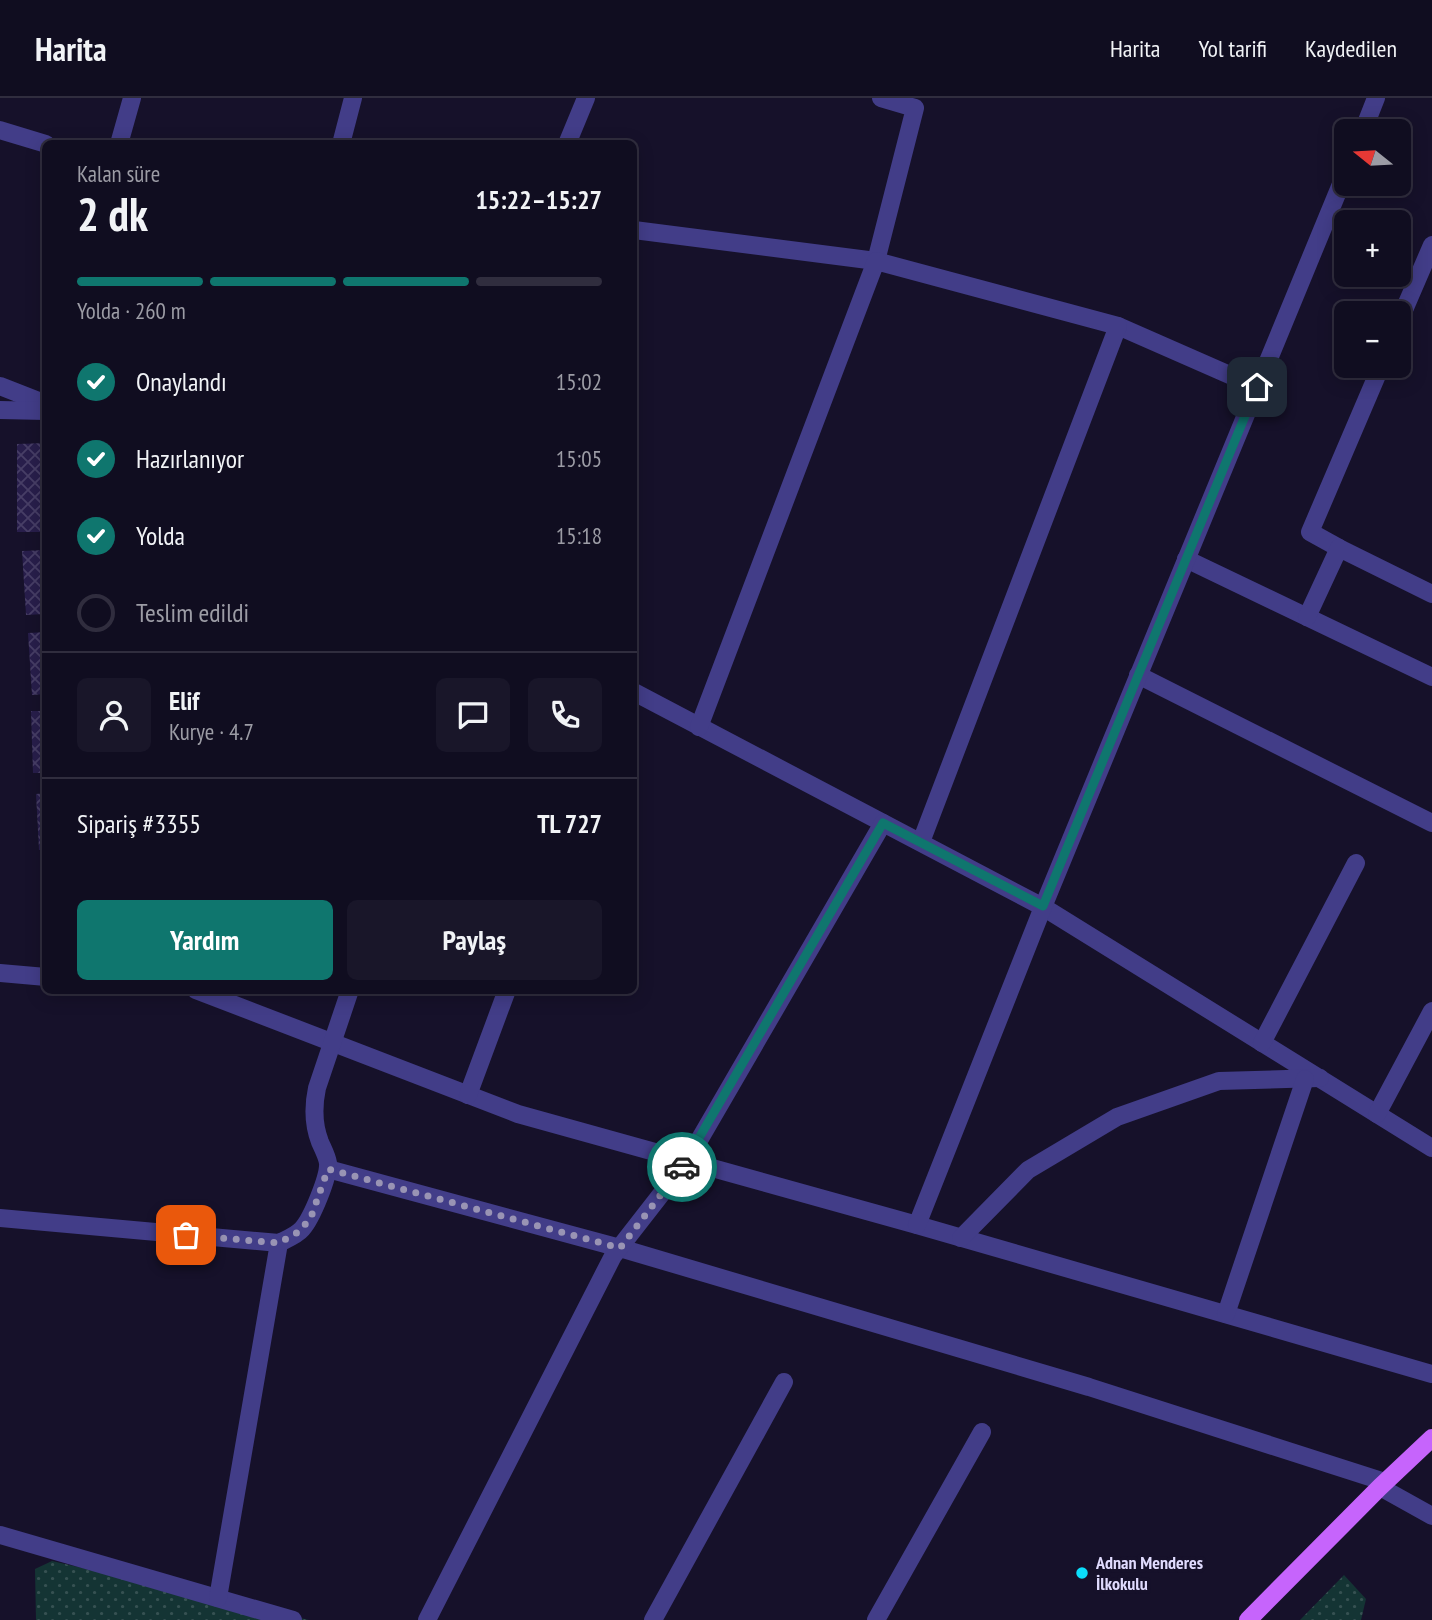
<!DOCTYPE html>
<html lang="tr">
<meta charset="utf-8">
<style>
:root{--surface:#100d20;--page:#191629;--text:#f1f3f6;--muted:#9c9ca5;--line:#302d3e;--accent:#0f766e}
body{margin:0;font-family:"PT Sans Narrow",sans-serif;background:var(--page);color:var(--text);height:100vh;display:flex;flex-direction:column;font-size:26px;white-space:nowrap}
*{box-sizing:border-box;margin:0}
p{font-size:23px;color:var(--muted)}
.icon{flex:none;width:38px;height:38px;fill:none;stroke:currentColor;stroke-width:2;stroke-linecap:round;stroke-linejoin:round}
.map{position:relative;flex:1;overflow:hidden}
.details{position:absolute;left:42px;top:42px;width:595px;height:854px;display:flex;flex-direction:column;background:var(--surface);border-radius:10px;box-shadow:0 4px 18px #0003,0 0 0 2px var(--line)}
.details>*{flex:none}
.needle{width:46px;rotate:288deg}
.controls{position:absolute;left:1334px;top:21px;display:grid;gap:14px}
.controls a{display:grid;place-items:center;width:77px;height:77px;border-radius:10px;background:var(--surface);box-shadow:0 4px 18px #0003,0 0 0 2px var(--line);font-size:35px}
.pin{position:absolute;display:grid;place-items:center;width:60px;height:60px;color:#fff;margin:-30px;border-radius:14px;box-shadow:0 4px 10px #0006}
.courier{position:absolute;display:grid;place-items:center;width:70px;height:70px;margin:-35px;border:5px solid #0f766e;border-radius:50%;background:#fff;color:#222;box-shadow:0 2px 9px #0007}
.headline em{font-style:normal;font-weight:700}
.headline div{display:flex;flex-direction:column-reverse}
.headline{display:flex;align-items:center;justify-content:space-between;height:119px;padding:0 35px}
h1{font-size:46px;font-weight:700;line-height:52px}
.bar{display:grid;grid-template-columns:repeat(4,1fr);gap:10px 7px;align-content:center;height:84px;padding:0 35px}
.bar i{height:9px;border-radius:5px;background:var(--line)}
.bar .on{background:var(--accent)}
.bar p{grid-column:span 4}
.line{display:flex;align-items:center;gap:18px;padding:0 35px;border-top:2px solid var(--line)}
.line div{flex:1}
.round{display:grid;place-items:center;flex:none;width:74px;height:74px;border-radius:10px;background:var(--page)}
ol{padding:0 35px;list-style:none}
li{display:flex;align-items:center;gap:21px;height:77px}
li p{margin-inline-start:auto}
li .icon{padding:7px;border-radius:50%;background:var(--accent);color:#fff;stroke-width:4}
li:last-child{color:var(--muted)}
li i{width:38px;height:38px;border:4px solid var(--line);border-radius:50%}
.cta{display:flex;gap:14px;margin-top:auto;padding:14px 35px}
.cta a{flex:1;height:80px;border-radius:10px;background:var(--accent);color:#fff;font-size:28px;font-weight:700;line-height:80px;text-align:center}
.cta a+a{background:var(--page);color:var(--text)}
header{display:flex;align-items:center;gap:42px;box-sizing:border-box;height:98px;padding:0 35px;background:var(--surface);border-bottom:2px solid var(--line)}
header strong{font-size:33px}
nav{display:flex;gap:38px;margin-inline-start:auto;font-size:24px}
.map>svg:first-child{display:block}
.green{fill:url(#green-dots)}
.building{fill:url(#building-cross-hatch)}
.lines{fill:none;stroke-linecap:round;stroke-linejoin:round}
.minor{stroke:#423d88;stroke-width:18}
.major{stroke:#c664fc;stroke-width:18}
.done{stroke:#9994b4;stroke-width:7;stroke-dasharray:0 12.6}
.route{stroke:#0f766e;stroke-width:9}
.poi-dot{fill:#0bdefb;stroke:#16112a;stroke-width:2.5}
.labels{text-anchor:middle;stroke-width:7;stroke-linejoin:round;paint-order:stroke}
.poi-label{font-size:18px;font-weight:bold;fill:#e0dbfe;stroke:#16112a;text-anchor:start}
</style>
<header>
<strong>Harita</strong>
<nav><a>Harita</a><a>Yol tarifi</a><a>Kaydedilen</a></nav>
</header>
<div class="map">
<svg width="1432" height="1522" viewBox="0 0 1432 1522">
<defs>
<pattern id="green-dots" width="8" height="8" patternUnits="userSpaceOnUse" patternTransform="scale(1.75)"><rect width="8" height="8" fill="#143434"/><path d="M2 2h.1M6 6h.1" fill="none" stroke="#365152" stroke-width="1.8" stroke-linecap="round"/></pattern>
<pattern id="building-cross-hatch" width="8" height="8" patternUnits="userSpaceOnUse" patternTransform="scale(1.75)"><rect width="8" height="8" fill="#281e4b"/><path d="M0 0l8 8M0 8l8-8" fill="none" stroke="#473e66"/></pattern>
</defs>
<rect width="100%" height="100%" fill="#16112a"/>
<!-- green -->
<g class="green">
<path d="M52 1463 309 1522H36L35 1471Z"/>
<path d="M1344 1477 1366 1501 1361 1522H1300Z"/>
</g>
<!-- building -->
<g class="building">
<path d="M46 345V434H17V346Z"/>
<path d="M46 452V516L26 517 22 453Z"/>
<path d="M46 534V596L32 597 28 535Z"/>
<path d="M31 613H46V675H33Z"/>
<path d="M46 695V751L39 752 36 696Z"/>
<path d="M40 774H46V840H41Z"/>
</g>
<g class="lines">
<!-- minor -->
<g class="minor">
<path d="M0 32 46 46"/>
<path d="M1363 33 1376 0"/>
<path d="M119 46 132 0"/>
<path d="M341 46 353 0"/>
<path d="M567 46 586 0"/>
<path d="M634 132 876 163 915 10 881 0"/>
<path d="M1398 226 1432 147"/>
<path d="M1118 228 1257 289"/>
<path d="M0 288 46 306"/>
<path d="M0 312 46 313"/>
<path d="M1339 450 1310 434 1381 268"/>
<path d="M1186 461 1432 579"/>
<path d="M1307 519 1339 450 1432 496"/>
<path d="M1138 577 1432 725"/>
<path d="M634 594 1043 809 1432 1050"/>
<path d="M699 629 876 163 1118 228 921 744"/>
<path d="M0 875 46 879"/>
<path d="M196 892 518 1016 917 1127 1432 1276"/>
<path d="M1262 945 1356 765"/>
<path d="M468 997 507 892"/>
<path d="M1377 1016 1432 913"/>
<path d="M328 1071 620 1150 1089 1289 1385 1384"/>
<path d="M0 1120 279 1145C287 1141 297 1137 302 1131 312 1120 329 1078 328 1065 327 1058 323 1051 320 1044 313 1026 313 1009 317 990L350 892"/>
<path d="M917 1127 1043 809 1346 74"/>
<path d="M961 1140 1028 1072 1117 1019 1219 983 1320 980"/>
<path d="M1226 1216 1305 981"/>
<path d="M1380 1389 1432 1418"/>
<path d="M0 1437 293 1522"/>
<path d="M218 1500 279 1145"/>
<path d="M427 1522 613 1158 687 1063 883 725"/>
<path d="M653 1522 784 1284"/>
<path d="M876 1522 982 1334"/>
</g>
<!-- major -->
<path class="major" d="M1248 1522 1380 1389 1432 1340"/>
</g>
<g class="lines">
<!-- done -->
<path class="done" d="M186 1137 279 1145 300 1133 311 1119 328 1071 620 1150 682 1069"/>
<!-- route -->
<path class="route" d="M682 1069 883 725 1043 808 1257 289"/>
</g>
<!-- markers -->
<circle class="poi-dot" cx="1082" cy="1475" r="7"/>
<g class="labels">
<!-- poi labels -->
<g class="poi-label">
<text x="1096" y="1471">Adnan Menderes<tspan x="1096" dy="21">İlkokulu</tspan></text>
</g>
</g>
</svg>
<div class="controls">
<a><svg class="needle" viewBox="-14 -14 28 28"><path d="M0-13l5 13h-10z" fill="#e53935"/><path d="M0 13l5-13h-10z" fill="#9c9ca5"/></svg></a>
<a>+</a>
<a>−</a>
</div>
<div class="pin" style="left:186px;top:1137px;background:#ea580c"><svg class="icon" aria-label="bag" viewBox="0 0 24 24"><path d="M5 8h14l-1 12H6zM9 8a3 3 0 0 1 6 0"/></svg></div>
<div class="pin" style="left:1257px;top:289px;background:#1f2937"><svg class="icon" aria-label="home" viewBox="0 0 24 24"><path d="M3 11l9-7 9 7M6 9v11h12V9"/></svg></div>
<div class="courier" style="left:682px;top:1069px"><svg class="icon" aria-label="car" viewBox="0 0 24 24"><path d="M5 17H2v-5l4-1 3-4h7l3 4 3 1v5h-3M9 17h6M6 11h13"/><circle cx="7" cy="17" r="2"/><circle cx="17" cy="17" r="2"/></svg></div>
<section class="details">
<div class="headline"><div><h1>2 dk</h1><p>Kalan süre</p></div><em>15:22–15:27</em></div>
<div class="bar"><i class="on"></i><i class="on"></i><i class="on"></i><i></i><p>Yolda · 260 m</p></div>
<ol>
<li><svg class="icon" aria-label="check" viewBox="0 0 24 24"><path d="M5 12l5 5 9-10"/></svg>Onaylandı<p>15:02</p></li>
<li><svg class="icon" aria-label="check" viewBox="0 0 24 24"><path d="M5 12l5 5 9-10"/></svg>Hazırlanıyor<p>15:05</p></li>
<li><svg class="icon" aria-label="check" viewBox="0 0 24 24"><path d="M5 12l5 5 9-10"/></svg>Yolda<p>15:18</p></li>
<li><i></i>Teslim edildi</li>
</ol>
<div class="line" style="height:126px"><a class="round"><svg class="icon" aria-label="person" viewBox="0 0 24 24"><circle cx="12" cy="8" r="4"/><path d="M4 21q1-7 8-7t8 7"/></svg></a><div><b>Elif</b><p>Kurye · 4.7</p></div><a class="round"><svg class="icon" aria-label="chat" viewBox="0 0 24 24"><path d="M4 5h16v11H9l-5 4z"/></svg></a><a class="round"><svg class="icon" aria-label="phone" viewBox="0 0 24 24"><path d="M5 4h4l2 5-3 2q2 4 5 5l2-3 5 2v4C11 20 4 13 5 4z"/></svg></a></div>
<div class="line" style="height:91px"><div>Sipariş #3355</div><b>TL 727</b></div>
<div class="cta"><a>Yardım</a><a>Paylaş</a></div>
</section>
</div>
